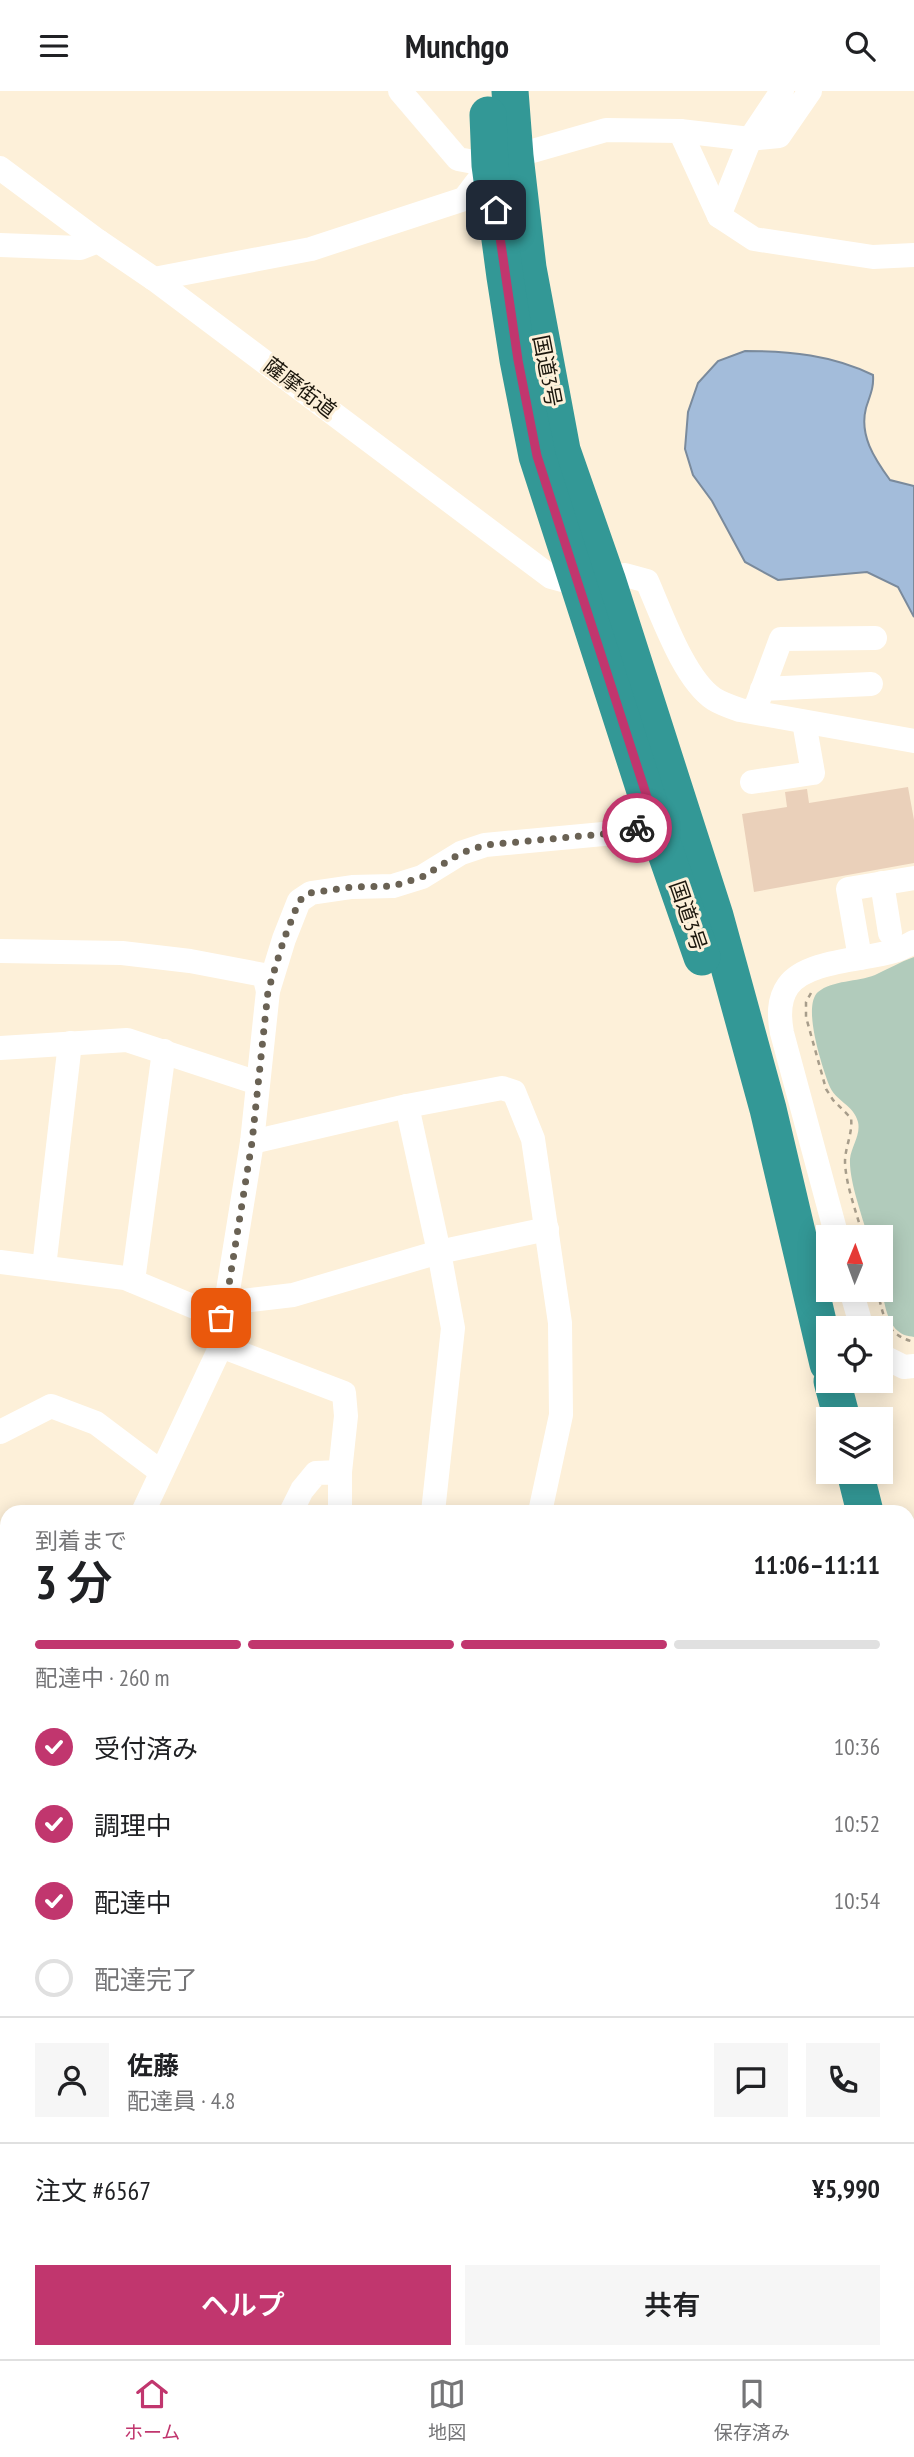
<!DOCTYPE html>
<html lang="ja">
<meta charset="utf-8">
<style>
:root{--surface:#fff;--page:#f6f6f6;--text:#202124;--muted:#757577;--line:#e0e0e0;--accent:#c1366e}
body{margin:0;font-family:"PT Sans Narrow","Noto Sans JP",sans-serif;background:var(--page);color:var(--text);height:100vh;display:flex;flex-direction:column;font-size:26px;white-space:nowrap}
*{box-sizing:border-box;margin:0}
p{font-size:23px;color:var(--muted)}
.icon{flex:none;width:38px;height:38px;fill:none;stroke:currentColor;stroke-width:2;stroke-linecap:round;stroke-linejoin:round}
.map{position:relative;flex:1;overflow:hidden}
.drawer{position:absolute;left:0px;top:1414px;width:915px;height:854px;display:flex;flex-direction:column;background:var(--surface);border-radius:21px 21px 0 0;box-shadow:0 4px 18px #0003}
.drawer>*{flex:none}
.needle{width:46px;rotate:1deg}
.buttons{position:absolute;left:816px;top:1134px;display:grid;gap:14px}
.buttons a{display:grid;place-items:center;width:77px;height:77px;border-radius:0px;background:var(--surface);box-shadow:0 4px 18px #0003;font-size:35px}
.pin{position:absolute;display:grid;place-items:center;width:60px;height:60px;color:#fff;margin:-30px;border-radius:14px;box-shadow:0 4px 10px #0006}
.courier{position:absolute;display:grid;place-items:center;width:70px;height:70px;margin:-35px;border:5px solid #c1366e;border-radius:50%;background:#fff;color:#222;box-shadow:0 2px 9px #0007}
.overview em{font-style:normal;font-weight:600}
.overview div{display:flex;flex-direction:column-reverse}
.overview{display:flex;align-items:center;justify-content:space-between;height:119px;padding:0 35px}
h1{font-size:46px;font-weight:600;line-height:52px}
.bar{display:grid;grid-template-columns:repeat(4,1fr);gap:10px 7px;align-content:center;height:84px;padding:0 35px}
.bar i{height:9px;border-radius:5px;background:var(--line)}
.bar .on{background:var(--accent)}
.bar p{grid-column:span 4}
.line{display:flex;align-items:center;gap:18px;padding:0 35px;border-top:2px solid var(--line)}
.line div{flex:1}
.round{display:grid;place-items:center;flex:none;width:74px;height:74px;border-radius:0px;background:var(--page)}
ol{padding:0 35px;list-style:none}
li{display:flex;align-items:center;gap:21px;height:77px}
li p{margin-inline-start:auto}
li .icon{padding:7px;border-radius:50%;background:var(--accent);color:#fff;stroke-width:4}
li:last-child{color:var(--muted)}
li i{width:38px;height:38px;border:4px solid var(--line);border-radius:50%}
.cta{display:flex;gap:14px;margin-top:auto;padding:14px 35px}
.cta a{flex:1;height:80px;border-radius:0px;background:var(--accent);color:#fff;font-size:28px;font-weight:600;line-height:80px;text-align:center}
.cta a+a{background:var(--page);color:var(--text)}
header{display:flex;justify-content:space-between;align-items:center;height:91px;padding:0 35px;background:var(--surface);font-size:32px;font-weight:600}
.tabs{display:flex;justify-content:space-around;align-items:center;height:98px;border-top:2px solid var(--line);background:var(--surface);font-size:19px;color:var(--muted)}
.tabs a{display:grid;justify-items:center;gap:4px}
.tabs .on{color:var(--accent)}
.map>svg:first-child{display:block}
.green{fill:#b1cbbb}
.water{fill:#a3bcda;stroke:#7a8a9c;stroke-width:2}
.building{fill:#ead0ba}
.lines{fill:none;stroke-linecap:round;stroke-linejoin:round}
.path{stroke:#a79d8b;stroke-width:2.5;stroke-dasharray:5 5;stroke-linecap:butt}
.minor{stroke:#fff;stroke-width:24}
.highway{stroke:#339896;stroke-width:37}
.done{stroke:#6a6254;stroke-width:7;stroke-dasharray:0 12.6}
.route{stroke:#c1366e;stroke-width:9}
.labels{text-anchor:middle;stroke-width:6;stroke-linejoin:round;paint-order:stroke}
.street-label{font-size:21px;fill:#1b160c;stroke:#fdf0d9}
</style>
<header><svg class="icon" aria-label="menu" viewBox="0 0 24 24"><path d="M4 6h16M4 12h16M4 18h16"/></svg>Munchgo<svg class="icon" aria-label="search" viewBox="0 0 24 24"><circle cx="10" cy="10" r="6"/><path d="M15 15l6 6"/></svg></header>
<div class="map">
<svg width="914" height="2268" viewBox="0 0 914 2268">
<rect width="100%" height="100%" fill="#fdf0d9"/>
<!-- green -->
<path class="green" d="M914 866V1246C908 1245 902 1244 898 1240 879 1225 880 1169 880 1146H868C862 1124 849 1090 850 1068 851 1056 861 1044 858 1031 854 1014 835 1010 829 994 822 975 802 915 818 901 833 889 857 891 875 884 888 878 900 871 914 866Z"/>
<!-- water -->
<path class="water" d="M745 260C790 260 832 264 873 284 874 297 870 304 866 317 859 344 874 367 890 389L914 395V526L898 496 867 481 778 489 745 471 712 410 693 384 685 358 688 321 698 292 718 270Z"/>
<!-- building -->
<path class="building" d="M908 696 914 729V772L754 801 742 723 787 716 785 701 807 698 809 712Z"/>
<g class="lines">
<!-- path -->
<g class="path">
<path d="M811 902 806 911V926L826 998 833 1009 851 1027C853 1042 845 1056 845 1071 846 1096 857 1122 863 1146"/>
<path d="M877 1199C884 1225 884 1243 914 1251"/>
</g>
<!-- minor -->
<g class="minor">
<path d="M400 0 458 68 490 74"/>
<path d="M680 40 750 48 779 45 810 0"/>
<path d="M0 77 98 150 154 188 551 486 577 493 625 484 647 490C662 524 684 588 714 608 722 613 731 616 740 619L914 650"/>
<path d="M719 125 750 48 782 0"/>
<path d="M0 154 80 157 98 150"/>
<path d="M154 188 311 158 464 108 490 74 515 65 606 39 680 40 719 125 754 148 873 166 914 164"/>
<path d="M762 598 871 593"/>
<path d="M754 621 781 548 875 547"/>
<path d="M752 691 813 682 804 631"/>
<path d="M882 792 890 842"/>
<path d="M0 860 122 862 190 870 264 884 268 900"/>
<path d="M860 867 848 798 914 787"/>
<path d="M0 957 127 949 258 992"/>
<path d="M407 1015 439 1161 453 1237 433 1421"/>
<path d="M252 1051 407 1015 502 997 514 1001 533 1048 560 1232 561 1324 540 1421"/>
<path d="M837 1146 782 942C779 926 778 909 788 895 806 869 865 869 894 860 901 858 908 854 914 851"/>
<path d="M0 1171 125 1187 221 1227"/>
<path d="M44 1176 70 952"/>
<path d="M133 1190 164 960"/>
<path d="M851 1199 862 1237"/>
<path d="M226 1212 293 1204 439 1161 547 1138"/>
<path d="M221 1255 344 1302 346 1325 340 1381"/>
<path d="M880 1264 904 1276 914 1275"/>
<path d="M0 1341 51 1315 96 1332 161 1381"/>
<path d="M143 1421 221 1255V1227L226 1212 252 1051 268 900 284 848 299 810 311 802 352 796 393 795 422 786 461 762 485 754 614 742 656 734"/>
<path d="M291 1421 302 1399 316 1382 340 1381V1421"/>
<path d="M0 1630 7 1631"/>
<path d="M908 1742 914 1741"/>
<path d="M0 1756H7"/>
<path d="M0 2122 7 2119"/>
<path d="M238 2261 241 2268"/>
<path d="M565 2261 582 2268"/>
<path d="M475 2268 494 2261"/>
<path d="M605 2268 608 2261"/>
</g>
<!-- highway -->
<g class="highway">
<path d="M510 0 515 65 528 177 562 359 607 488 715 825 768 1018 828 1273"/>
<path d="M488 24 490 74 505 186 518 269 537 365 656 734 702 866"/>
<path d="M832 1290 842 1328"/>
<path d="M855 1381 865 1421"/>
<path d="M908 1597 914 1621"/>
</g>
</g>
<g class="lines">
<!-- done -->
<path class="done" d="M221 1227 226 1212 252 1051 268 900 284 848 299 810 310 802 352 796 393 795 422 786 461 762 485 754 614 742 637 737"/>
<!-- route -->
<path class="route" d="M496 119 518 269 537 365 656 734 637 737"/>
</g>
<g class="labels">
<!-- street labels -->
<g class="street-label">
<text transform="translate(547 280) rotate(79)" y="7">国道3号</text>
<text transform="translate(300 297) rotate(37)" y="7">薩摩街道</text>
<text transform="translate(688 825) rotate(71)" y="7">国道3号</text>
</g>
</g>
</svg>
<div class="buttons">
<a><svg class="needle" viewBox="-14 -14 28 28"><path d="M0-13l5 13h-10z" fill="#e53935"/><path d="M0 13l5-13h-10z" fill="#757577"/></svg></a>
<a><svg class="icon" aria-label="locate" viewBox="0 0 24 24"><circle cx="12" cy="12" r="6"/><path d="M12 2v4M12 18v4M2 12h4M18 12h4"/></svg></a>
<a><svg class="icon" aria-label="layers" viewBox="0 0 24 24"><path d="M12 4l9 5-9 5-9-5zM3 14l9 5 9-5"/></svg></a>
</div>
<div class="pin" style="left:221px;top:1227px;background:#ea580c"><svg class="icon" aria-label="bag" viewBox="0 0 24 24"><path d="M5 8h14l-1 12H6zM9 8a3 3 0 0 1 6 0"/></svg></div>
<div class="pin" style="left:496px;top:119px;background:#1f2937"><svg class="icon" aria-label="home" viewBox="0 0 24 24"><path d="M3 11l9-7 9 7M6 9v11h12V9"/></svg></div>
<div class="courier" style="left:637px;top:737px"><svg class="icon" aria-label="bike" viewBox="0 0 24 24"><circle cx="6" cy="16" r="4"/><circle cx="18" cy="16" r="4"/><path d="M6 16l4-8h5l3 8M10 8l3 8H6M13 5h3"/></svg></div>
<section class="drawer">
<div class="overview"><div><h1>3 分</h1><p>到着まで</p></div><em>11:06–11:11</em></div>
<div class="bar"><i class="on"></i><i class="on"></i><i class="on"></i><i></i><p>配達中 · 260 m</p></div>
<ol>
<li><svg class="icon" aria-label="check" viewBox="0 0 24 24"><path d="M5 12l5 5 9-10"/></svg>受付済み<p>10:36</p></li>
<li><svg class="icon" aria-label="check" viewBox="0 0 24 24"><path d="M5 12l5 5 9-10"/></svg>調理中<p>10:52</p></li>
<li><svg class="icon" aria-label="check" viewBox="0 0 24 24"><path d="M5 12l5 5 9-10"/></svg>配達中<p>10:54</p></li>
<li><i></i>配達完了</li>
</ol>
<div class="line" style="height:126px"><a class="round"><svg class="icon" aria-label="person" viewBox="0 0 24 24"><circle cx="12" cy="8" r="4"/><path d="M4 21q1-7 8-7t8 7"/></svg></a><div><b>佐藤</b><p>配達員 · 4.8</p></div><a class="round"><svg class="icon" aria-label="chat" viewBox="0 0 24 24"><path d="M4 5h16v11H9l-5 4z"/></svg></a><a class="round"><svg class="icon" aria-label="phone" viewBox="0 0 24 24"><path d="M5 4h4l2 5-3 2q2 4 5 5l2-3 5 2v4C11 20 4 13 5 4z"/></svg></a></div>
<div class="line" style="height:91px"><div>注文 #6567</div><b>¥5,990</b></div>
<div class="cta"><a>ヘルプ</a><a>共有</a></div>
</section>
</div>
<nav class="tabs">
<a class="on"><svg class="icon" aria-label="home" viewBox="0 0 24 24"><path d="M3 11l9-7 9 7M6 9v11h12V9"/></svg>ホーム</a>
<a><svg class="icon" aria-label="map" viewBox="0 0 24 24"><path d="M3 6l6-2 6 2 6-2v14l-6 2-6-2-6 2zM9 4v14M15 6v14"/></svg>地図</a>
<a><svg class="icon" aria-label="saved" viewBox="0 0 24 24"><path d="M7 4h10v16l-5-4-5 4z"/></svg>保存済み</a>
</nav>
